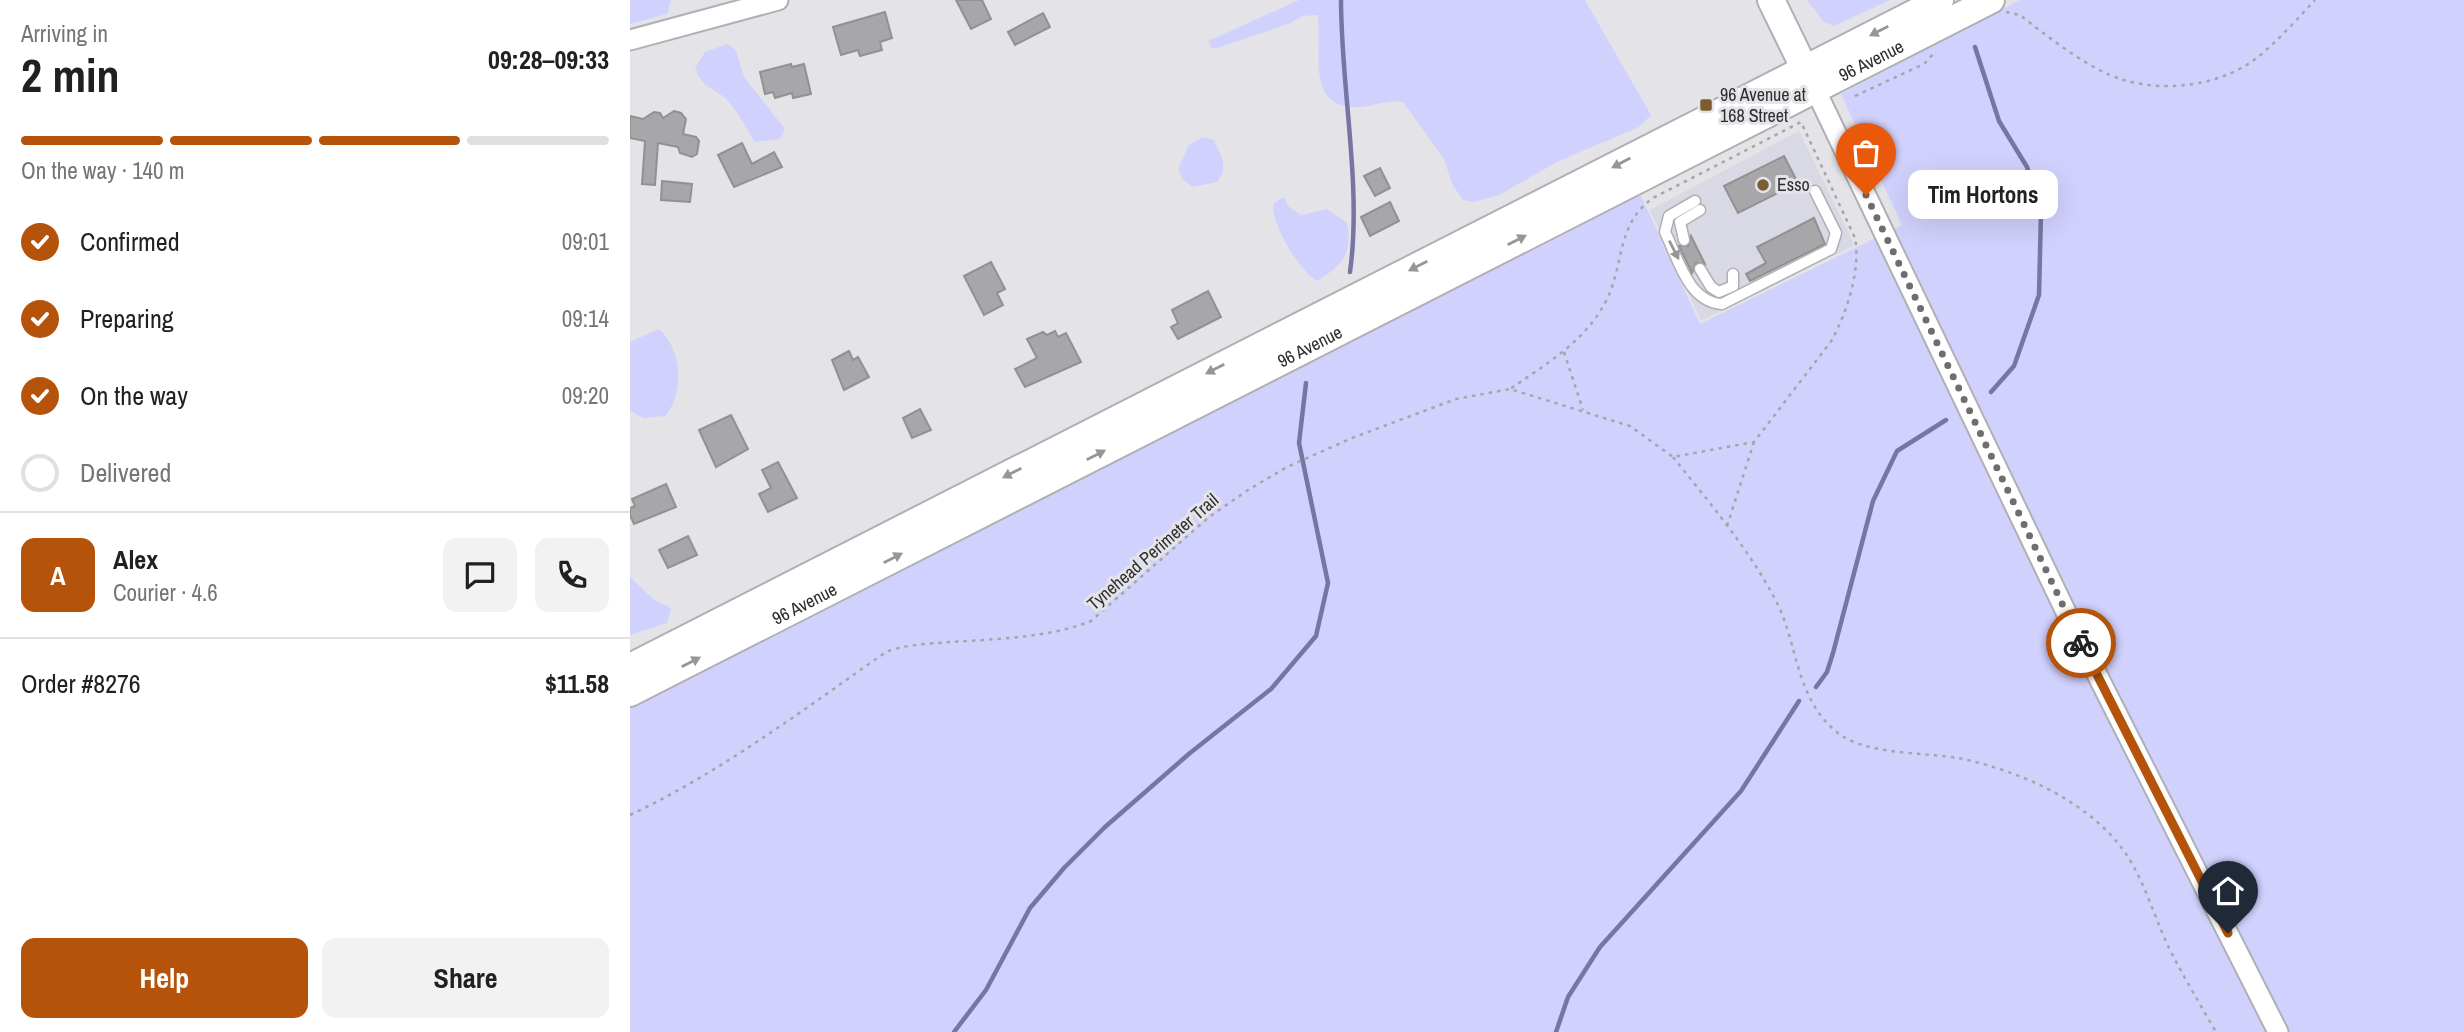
<!DOCTYPE html>
<meta charset="utf-8">
<style>
:root{--surface:#fff;--page:#f2f2f2;--text:#202124;--muted:#757577;--line:#e0e0e0;--accent:#b45309}
body{margin:0;font-family:"Archivo Narrow",sans-serif;background:var(--page);color:var(--text);height:100vh;display:flex;flex-direction:column;font-size:26px;white-space:nowrap}
*{box-sizing:border-box;margin:0}
p{font-size:23px;color:var(--muted)}
.icon{flex:none;width:38px;height:38px;fill:none;stroke:currentColor;stroke-width:2;stroke-linecap:round;stroke-linejoin:round}
.map{position:relative;flex:1;overflow:hidden}
.sheet{display:flex;flex-direction:column;background:var(--surface);width:630px}
.sheet>*{flex:none}
.pin{position:absolute;display:grid;place-items:center;width:60px;height:60px;color:#fff;margin:-72px -30px;border-radius:50% 50% 50% 0;rotate:-45deg;box-shadow:0 0 7px #0007}
.pin .icon{rotate:45deg}
.courier{position:absolute;display:grid;place-items:center;width:70px;height:70px;margin:-35px;border:5px solid #b45309;border-radius:50%;background:#fff;color:#222;box-shadow:0 2px 9px #0007}
.bubble{position:absolute;height:49px;border-radius:14px;background:var(--surface);box-shadow:0 7px 28px #0002;font-size:23px;font-weight:700;line-height:49px;text-align:center}
.headline em{font-style:normal;font-weight:700}
.headline div{display:flex;flex-direction:column-reverse}
.headline{display:flex;align-items:center;justify-content:space-between;height:119px;padding:0 21px}
h1{font-size:46px;font-weight:700;line-height:52px}
.bar{display:grid;grid-template-columns:repeat(4,1fr);gap:10px 7px;align-content:center;height:84px;padding:0 21px}
.bar i{height:9px;border-radius:5px;background:var(--line)}
.bar .selected{background:var(--accent)}
.bar p{grid-column:span 4}
.line{display:flex;align-items:center;gap:18px;padding:0 21px;border-top:2px solid var(--line)}
.line div{flex:1}
.round{display:grid;place-items:center;flex:none;width:74px;height:74px;border-radius:14px;background:var(--page)}
ol{padding:0 21px;list-style:none}
li{display:flex;align-items:center;gap:21px;height:77px}
li p{margin-inline-start:auto}
li .icon{padding:7px;border-radius:50%;background:var(--accent);color:#fff;stroke-width:4}
li:last-child{color:var(--muted)}
li i{width:38px;height:38px;border:4px solid var(--line);border-radius:50%}
.primary-button{display:flex;gap:14px;margin-top:auto;padding:14px 21px}
.primary-button a{flex:1;height:80px;border-radius:14px;background:var(--accent);color:#fff;font-size:28px;font-weight:700;line-height:80px;text-align:center}
.primary-button a+a{background:var(--page);color:var(--text)}
main{display:flex;flex:1;min-height:0}
.map>svg:first-child{display:block}
.built{fill:#d8d9e4}
.green{fill:#d1d1fd}
.lines{fill:none;stroke-linecap:round;stroke-linejoin:round}
.stream{stroke:#7775a4;stroke-width:4.5}
.building{fill:#a7a7aa;stroke:#919194;stroke-width:2}
.service-casing{stroke:#b0b0b4;stroke-width:13}
.minor-casing{stroke:#b0b0b4;stroke-width:23}
.secondary-casing{stroke:#b0b0b4;stroke-width:30}
.path{stroke:#a6a6a9;stroke-width:2.5;stroke-dasharray:3.5 5;stroke-linecap:butt}
.service{stroke:#fff;stroke-width:10}
.minor{stroke:#fff;stroke-width:19}
.secondary{stroke:#fff;stroke-width:26}
.oneway{fill:#969697}
.done{stroke:#6e6e70;stroke-width:7;stroke-dasharray:0 12.6}
.route{stroke:#b45309;stroke-width:9}
.poi-dot{fill:#7b5d31;stroke:#e4e4e8;stroke-width:2.5}
.labels{text-anchor:middle;stroke-width:6;stroke-linejoin:round;paint-order:stroke}
.street-label{font-size:18px;fill:#2e2e2f;stroke:#e4e4e8}
.poi-label{font-size:18px;fill:#2e2e2f;stroke:#e4e4e8;text-anchor:start}
</style>
<main>
<section class="sheet">
<div class="headline"><div><h1>2 min</h1><p>Arriving in</p></div><em>09:28–09:33</em></div>
<div class="bar"><i class="selected"></i><i class="selected"></i><i class="selected"></i><i></i><p>On the way · 140 m</p></div>
<ol>
<li><svg class="icon" aria-label="check" viewBox="0 0 24 24"><path d="M5 12l5 5 9-10"/></svg>Confirmed<p>09:01</p></li>
<li><svg class="icon" aria-label="check" viewBox="0 0 24 24"><path d="M5 12l5 5 9-10"/></svg>Preparing<p>09:14</p></li>
<li><svg class="icon" aria-label="check" viewBox="0 0 24 24"><path d="M5 12l5 5 9-10"/></svg>On the way<p>09:20</p></li>
<li><i></i>Delivered</li>
</ol>
<div class="line" style="height:126px"><b class="round" style="background:var(--accent);color:#fff">A</b><div><b>Alex</b><p>Courier · 4.6</p></div><a class="round"><svg class="icon" aria-label="chat" viewBox="0 0 24 24"><path d="M4 5h16v11H9l-5 4z"/></svg></a><a class="round"><svg class="icon" aria-label="phone" viewBox="0 0 24 24"><path d="M5 4h4l2 5-3 2q2 4 5 5l2-3 5 2v4C11 20 4 13 5 4z"/></svg></a></div>
<div class="line" style="height:91px"><div>Order #8276</div><b>$11.58</b></div>
<div class="primary-button"><a>Help</a><a>Share</a></div>
</section>
<div class="map">
<svg width="1834" height="1032" viewBox="0 0 1834 1032">
<rect width="100%" height="100%" fill="#e4e4e8"/>
<!-- built -->
<path class="built" d="M1169 131 1222 239 1223 246 1071 321 1020 210Z"/>
<!-- green -->
<g class="green">
<path d="M0 0H41L37 14 0 24Z"/>
<path d="M669 0H955L1021 115 1009 127 929 161 869 195 844 202 833 200 822 184 814 159 773 102C756 99 740 108 724 107 673 106 694 44 687 15L673 16 658 24 587 48H582L578 41Z"/>
<path d="M1177 0H1260L1204 26 1194 22Z"/>
<path d="M1390 0H1834V1032H0V708L1010 194 1070 324 1272 225 1211 94Z"/>
<path d="M97 44 106 50 114 77 155 129 150 139 124 142C116 127 108 111 96 99 81 85 75 92 65 68L75 52Z"/>
<path d="M572 137 584 140C590 154 600 168 587 182L563 187 553 180 548 169 559 145Z"/>
<path d="M654 197 658 206 671 215 697 209 717 223C723 253 712 266 687 281 671 273 638 220 644 203Z"/>
<path d="M29 329C52 349 55 393 35 416L14 418 0 411V342Z"/>
<path d="M0 577 23 599 41 608 37 623 0 635Z"/>
</g>
<g class="lines">
<!-- stream -->
<g class="stream">
<path d="M711 0C711 89 732 186 720 272"/>
<path d="M1345 47 1369 121 1397 167 1411 212 1409 295 1384 366 1361 392"/>
<path d="M1186 687 1197 672 1203 653 1243 501 1267 451 1316 420"/>
<path d="M324 1032 356 990 400 908 434 868 475 827 560 753 641 689 686 636 698 583 669 443 676 383"/>
<path d="M926 1032 938 997 970 947 1111 791 1169 701"/>
</g>
</g>
<!-- building -->
<g class="building">
<path d="M326 0H352L361 19 341 29Z"/>
<path d="M255 12 262 38 250 42 252 50 230 56 228 50 211 55 203 27Z"/>
<path d="M413 13 420 27 385 45 378 32Z"/>
<path d="M161 64 162 67 174 64 181 94 163 98 162 93 145 98 143 92 135 94 130 72Z"/>
<path d="M44 111 51 113 56 119 53 134 66 137 69 141 67 154 62 157 50 153 48 147 28 143 25 185 12 184 15 141 0 138V116L13 119 24 112 30 113 33 118Z"/>
<path d="M112 143 122 164 144 152 152 167 104 187 88 155Z"/>
<path d="M1154 156 1168 183 1108 213 1094 186Z"/>
<path d="M750 168 760 188 745 196 734 176Z"/>
<path d="M32 181 62 184 60 202 31 200Z"/>
<path d="M760 202 769 221 740 236 731 217Z"/>
<path d="M1184 218 1195 244 1120 281 1116 274 1136 263 1127 247Z"/>
<path d="M1061 236 1075 264 1066 263 1062 273 1049 246H1058Z"/>
<path d="M361 262 375 289 367 293 373 305 354 315 334 276Z"/>
<path d="M578 291 591 317 548 339 541 327 548 323 542 310Z"/>
<path d="M425 331 428 337 436 333 451 362 395 387 385 369 407 358 397 339 413 332 417 335Z"/>
<path d="M219 351 223 360 228 357 239 377 214 390 202 360Z"/>
<path d="M290 409 301 430 282 438 273 418Z"/>
<path d="M101 415 118 449 86 467 69 430Z"/>
<path d="M148 462 167 498 138 512 129 494 141 488 132 470Z"/>
<path d="M36 484 46 507 4 524 0 515V508L5 506 2 499Z"/>
<path d="M58 536 67 555 38 568 29 550Z"/>
</g>
<g class="lines">
<defs>
<g id="service">
<path d="M1065 201 1039 216 1035 232C1048 258 1058 302 1092 304L1201 249 1206 233 1185 191"/>
<path d="M1054 240 1050 222 1070 210"/>
<path d="M1070 269 1081 287 1089 292 1103 286V274"/>
</g>
<g id="minor">
<path d="M0 40 148 0"/>
<path d="M1185 89 1447 635 1648 1032"/>
</g>
<g id="secondary">
<path d="M1141 0 1182 84"/>
<path d="M0 667 1310 0"/>
<path id="s1" d="M0 693 1361 0"/>
</g>
</defs>
<!-- service casing -->
<use href="#service" class="service-casing"/>
<!-- minor casing -->
<use href="#minor" class="minor-casing"/>
<!-- secondary casing -->
<use href="#secondary" class="secondary-casing"/>
<!-- path -->
<g class="path">
<path d="M1376 12 1390 15C1418 37 1461 71 1494 80 1537 93 1593 85 1628 57 1649 40 1667 19 1685 0"/>
<path d="M1225 96 1294 64 1304 53"/>
<path d="M934 352 953 410"/>
<path d="M1043 457C1079 502 1118 548 1145 599 1168 642 1164 692 1202 728 1231 757 1294 751 1333 759 1393 772 1464 804 1498 857 1515 884 1524 915 1537 944 1552 974 1569 1003 1586 1032"/>
<path d="M1097 526 1124 442"/>
<path d="M0 815C91 772 173 710 256 652 276 644 299 644 320 642 366 639 418 638 461 621L579 517 618 490 657 467 722 438 826 399 880 389 1000 426 1043 457 1124 442 1202 340C1217 312 1231 269 1225 238L1171 122 1023 198C985 225 995 266 975 303 954 342 915 365 880 389"/>
</g>
<!-- service -->
<use href="#service" class="service"/>
<!-- minor -->
<use href="#minor" class="minor"/>
<!-- secondary -->
<use href="#secondary" class="secondary"/>
</g>
<!-- one-way arrows -->
<defs><path id="oneway-solid" d="M-6-.8H1V-3.2L6.5 0L1 3.2V.8H-6Z" transform="scale(1.75)"/></defs>
<g class="oneway">
<use href="#oneway-solid" transform="translate(1249 31) rotate(153)"/>
<use href="#oneway-solid" transform="translate(991 163) rotate(152)"/>
<use href="#oneway-solid" transform="translate(887 240) rotate(-27)"/>
<use href="#oneway-solid" transform="translate(1044 250) rotate(63)"/>
<use href="#oneway-solid" transform="translate(788 266) rotate(153)"/>
<use href="#oneway-solid" transform="translate(585 369) rotate(153)"/>
<use href="#oneway-solid" transform="translate(466 455) rotate(-27)"/>
<use href="#oneway-solid" transform="translate(382 473) rotate(153)"/>
<use href="#oneway-solid" transform="translate(263 558) rotate(-27)"/>
<use href="#oneway-solid" transform="translate(61 662) rotate(-27)"/>
</g>
<g class="lines">
<!-- done -->
<path class="done" d="M1236 195 1451 643"/>
<!-- route -->
<path class="route" d="M1451 643 1598 933"/>
</g>
<!-- markers -->
<g class="poi-dot">
<rect x="1069" y="98" width="14" height="14" rx="3.5"/>
<circle cx="1133" cy="185" r="7"/>
</g>
<g class="labels">
<!-- street labels -->
<g class="street-label">
<text dy="6" stroke="none"><textPath href="#s1" startOffset="1393">96 Avenue</textPath></text>
<text dy="6" stroke="none"><textPath href="#s1" startOffset="763">96 Avenue</textPath></text>
<text transform="translate(523 552) rotate(-41)" y="6">Tynehead Perimeter Trail</text>
<text dy="6" stroke="none"><textPath href="#s1" startOffset="196">96 Avenue</textPath></text>
</g>
<!-- poi labels -->
<g class="poi-label">
<text x="1090" y="101">96 Avenue at<tspan x="1090" dy="21">168 Street</tspan></text>
<text x="1147" y="191">Esso</text>
</g>
</g>
</svg>
<div class="pin" style="left:1236px;top:195px;background:#ea580c"><svg class="icon" aria-label="bag" viewBox="0 0 24 24"><path d="M5 8h14l-1 12H6zM9 8a3 3 0 0 1 6 0"/></svg></div>
<div class="pin" style="left:1598px;top:933px;background:#1f2937"><svg class="icon" aria-label="home" viewBox="0 0 24 24"><path d="M3 11l9-7 9 7M6 9v11h12V9"/></svg></div>
<div class="courier" style="left:1451px;top:643px"><svg class="icon" aria-label="bike" viewBox="0 0 24 24"><circle cx="6" cy="16" r="4"/><circle cx="18" cy="16" r="4"/><path d="M6 16l4-8h5l3 8M10 8l3 8H6M13 5h3"/></svg></div>
<div class="bubble" style="left:1278px;top:170px;width:150px">Tim Hortons</div>
</div>
</main>
